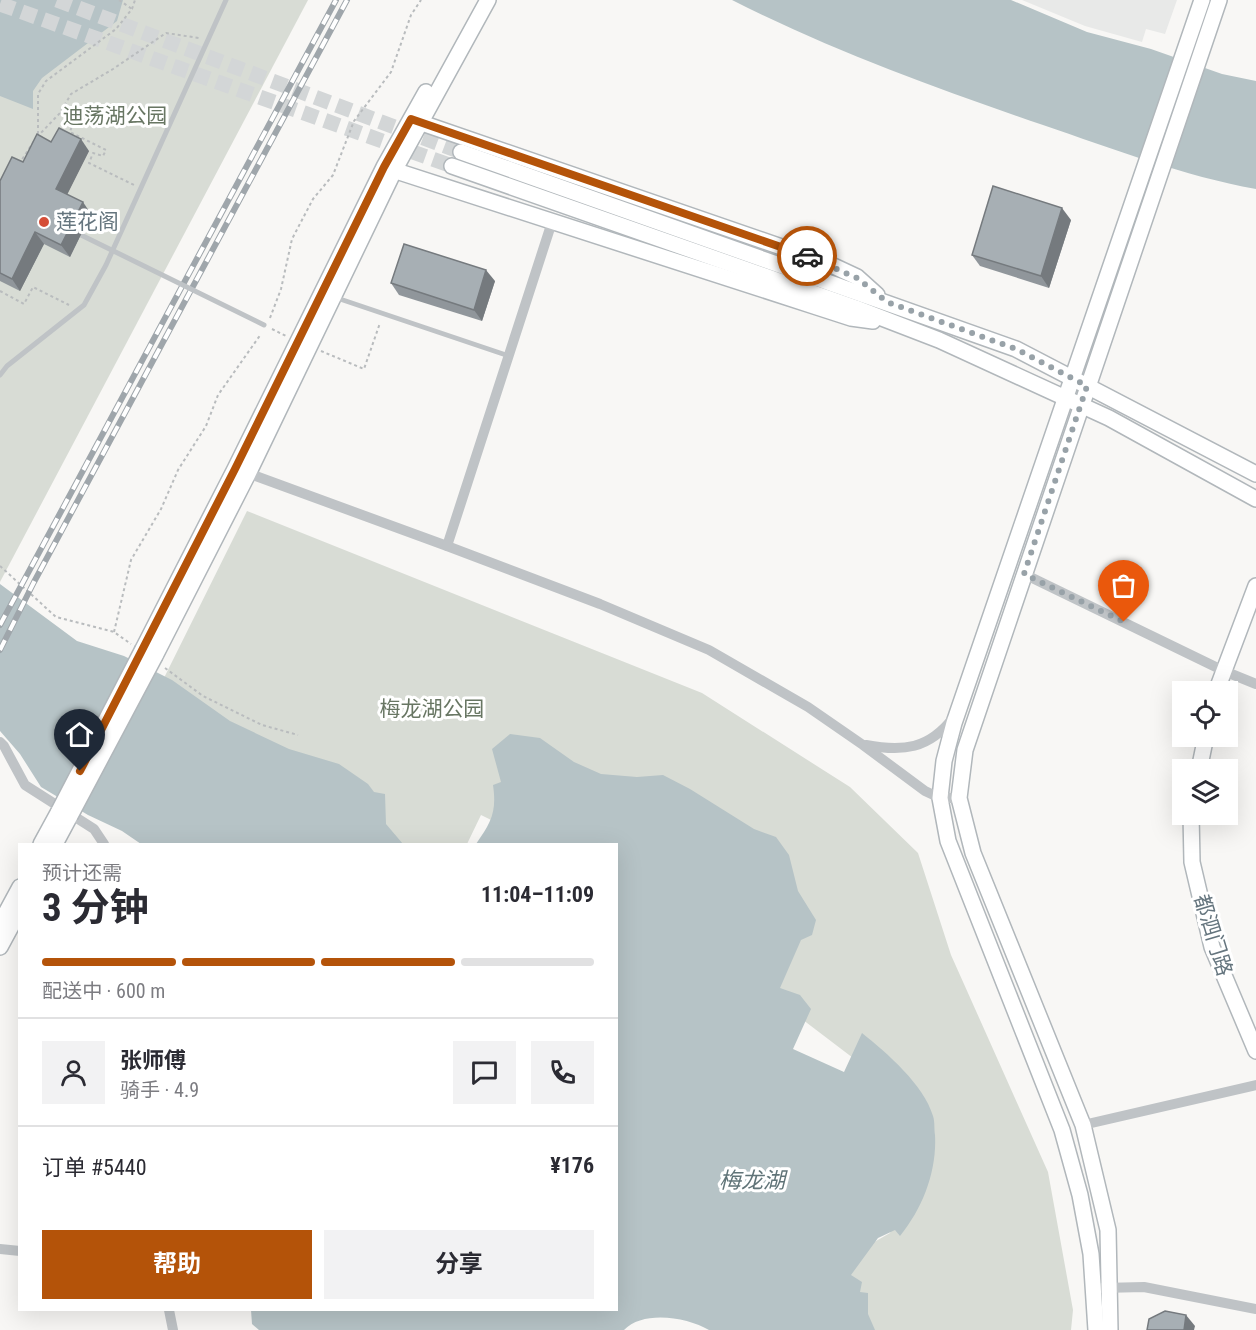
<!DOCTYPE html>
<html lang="zh">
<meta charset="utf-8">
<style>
:root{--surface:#fff;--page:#f2f2f3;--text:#2b2b33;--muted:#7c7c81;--line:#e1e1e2;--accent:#b45309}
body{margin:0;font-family:"Roboto Condensed","Noto Sans SC",sans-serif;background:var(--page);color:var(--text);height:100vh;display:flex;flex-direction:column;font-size:22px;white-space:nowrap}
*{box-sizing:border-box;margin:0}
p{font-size:20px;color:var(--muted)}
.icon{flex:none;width:33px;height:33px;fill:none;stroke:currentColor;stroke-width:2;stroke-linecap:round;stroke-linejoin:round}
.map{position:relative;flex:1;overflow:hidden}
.drawer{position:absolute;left:18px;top:843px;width:600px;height:468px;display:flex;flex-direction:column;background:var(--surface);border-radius:0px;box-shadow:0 6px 24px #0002}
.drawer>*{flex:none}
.controls{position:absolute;left:1172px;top:681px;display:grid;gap:12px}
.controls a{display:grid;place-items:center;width:66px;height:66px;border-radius:0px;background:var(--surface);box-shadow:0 6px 24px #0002;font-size:30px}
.pin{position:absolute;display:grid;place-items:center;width:51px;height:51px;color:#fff;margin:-62px -26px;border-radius:50% 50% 50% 0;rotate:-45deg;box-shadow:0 0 6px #0007}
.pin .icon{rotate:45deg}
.courier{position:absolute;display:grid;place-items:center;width:60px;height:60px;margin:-30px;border:4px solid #b45309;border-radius:50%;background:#fff;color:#222;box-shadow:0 2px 8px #0007}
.headline em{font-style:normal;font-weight:700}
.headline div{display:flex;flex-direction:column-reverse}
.headline{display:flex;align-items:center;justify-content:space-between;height:102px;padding:0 24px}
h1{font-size:39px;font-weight:700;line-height:45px}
.bar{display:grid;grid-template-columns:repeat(4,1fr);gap:9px 6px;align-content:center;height:72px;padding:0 24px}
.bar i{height:8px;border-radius:4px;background:var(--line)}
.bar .active{background:var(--accent)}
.bar p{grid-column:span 4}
.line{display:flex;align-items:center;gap:15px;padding:0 24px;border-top:2px solid var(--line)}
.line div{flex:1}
.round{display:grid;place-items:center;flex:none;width:63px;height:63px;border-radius:0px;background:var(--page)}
.action{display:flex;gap:12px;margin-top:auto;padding:12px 24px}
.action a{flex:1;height:69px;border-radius:0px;background:var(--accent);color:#fff;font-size:24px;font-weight:700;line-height:69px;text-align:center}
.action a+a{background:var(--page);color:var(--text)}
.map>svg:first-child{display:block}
.built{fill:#e8e9e8}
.green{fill:#d8dcd5}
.water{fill:#b6c3c6}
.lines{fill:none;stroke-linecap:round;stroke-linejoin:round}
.secondary-tunnel{stroke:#d3d6d7;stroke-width:15;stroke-dasharray:15 8;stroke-linecap:butt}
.secondary-casing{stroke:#b1b7bb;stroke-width:18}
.path{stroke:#b9bcbe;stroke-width:2;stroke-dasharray:3 3;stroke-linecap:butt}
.lane{stroke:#bfc3c6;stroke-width:5}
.street{stroke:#bfc3c6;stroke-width:10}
.secondary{stroke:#fff;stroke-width:15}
.rail-casing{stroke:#9fa6ab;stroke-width:6}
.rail{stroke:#fff;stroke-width:4;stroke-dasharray:11;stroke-linecap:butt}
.secondary-bridge-casing{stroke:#b1b7bb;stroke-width:18;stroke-linecap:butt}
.lane-bridge{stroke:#bfc3c6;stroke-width:5}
.secondary-bridge{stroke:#fff;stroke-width:15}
.wall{fill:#90969b}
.shaded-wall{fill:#757a7e}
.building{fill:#a7afb4;stroke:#757a7e;stroke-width:1.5}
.done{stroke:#98a2a8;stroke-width:6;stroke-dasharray:0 10.8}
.route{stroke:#b45309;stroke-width:8}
.poi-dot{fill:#d54e38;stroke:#fff;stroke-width:2}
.labels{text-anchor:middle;stroke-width:6;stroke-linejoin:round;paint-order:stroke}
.park-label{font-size:21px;fill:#687663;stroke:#fff}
.poi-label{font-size:21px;fill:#65757e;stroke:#fff;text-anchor:start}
.street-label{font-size:21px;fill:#65757e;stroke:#fff}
.water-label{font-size:22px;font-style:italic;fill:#607478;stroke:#fff}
</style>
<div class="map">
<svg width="1256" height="1330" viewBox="0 0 1256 1330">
<rect width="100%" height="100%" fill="#f8f7f5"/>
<!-- built -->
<path class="built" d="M1022 0H1177L1165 34 1146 29 1142 42 1085 26Z"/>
<!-- green -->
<g class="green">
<path d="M0 0H308L0 582Z"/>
<path d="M247 511 702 693 850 787 918 853 951 955 1048 1172 1073 1310 1071 1330H863L840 1286 855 1253 890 1233 921 1155 903 1096 765 991 616 844H540L481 815 467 844H376L157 692Z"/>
</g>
<!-- water -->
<g class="water">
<path d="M0 0H123L117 21 42 78 33 91V109L0 96Z"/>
<path d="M732 0H1011L1087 32 1151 49 1222 74 1256 81V189C1184 176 1113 149 1043 125 938 89 832 51 732 0Z"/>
<path d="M0 584 77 641 124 656 172 680 230 721 289 749 339 764 368 784 374 792 385 794 386 824 403 844H141L122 831 88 815 41 787 20 754 0 731Z"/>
<path d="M510 734 540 738 574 762 601 774 637 777 663 775 690 789 754 829 776 837 789 855 798 891 816 920 812 935 801 940 780 988 800 995 811 1009 793 1049 844 1072 862 1033C887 1053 924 1085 933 1116 935 1122 934 1129 935 1135 937 1171 923 1208 900 1236L895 1230 878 1238 851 1275 862 1282 860 1292 868 1293V1314L875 1330H709C687 1317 643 1310 624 1330H259L252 1324 251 1310H616V844H476C491 823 497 812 493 785L501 782 492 749Z"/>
</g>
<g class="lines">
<!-- secondary-tunnel -->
<g class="secondary-tunnel">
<path d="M57 0 461 152"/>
<path d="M0 4 452 166"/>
</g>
<defs>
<g id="secondary">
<path d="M413 120 825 262 857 277 877 295"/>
<path d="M461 152 1016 349 1256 474"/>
<path d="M452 166 856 308 939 340 1109 418 1256 499"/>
<path d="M387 168 817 307 851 318 873 321"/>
<path d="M143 649 235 469 384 167 426 92"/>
<path d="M155 656 248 474 394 171 488 0"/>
<path d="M1216 692 1256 586"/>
<path d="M1199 770 1206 736"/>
<path d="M1191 814 1192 862 1212 947 1256 1051"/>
<path d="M41 844 59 811"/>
<path d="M55 844 70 816"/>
<path d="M0 924 20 887"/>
<path d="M0 947 20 910"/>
<path d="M1096 1330 1091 1254 1080 1195 1062 1130 948 841 940 798 944 761 954 723 1202 0"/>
<path d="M1110 1330 1108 1230 1083 1125 973 853 959 798 965 750 1219 0"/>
</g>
</defs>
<!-- secondary casing -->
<use href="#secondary" class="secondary-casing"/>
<!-- path -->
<g class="path">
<path d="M119 0 132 9"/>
<path d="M60 113 74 119 70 132 106 150 103 156 93 153 89 163 134 185"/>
<path d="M38 134V94L46 81 116 29 132 9 135 0"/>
<path d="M37 137 60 113 71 94 113 69 166 33 199 38"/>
<path d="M19 164 34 141"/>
<path d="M0 291 24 304 33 287 69 305"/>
<path d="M270 318 281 289 292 239 313 199 333 175 354 121 391 72 411 15 421 0"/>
<path d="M272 329 286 336"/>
<path d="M321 351 364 369 380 323"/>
<path d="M0 566 56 617 114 632 131 644"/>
<path d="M114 632 131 560 161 509 178 470 206 426 218 395 261 334"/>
<path d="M165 668 203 696 262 725 298 735"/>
</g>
<!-- lane -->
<g class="lane">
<path d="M334 297 509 356"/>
<path d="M0 375 7 366 84 305 106 265 226 0"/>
</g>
<!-- street -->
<g class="street">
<path d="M242 471 447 546 600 604 709 650 808 707 863 745 925 791 940 798H959"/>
<path d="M447 546 552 222"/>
<path d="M1024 574 1224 671 1256 684"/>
<path d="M0 742 4 746 25 785 94 829 104 844"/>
<path d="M866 745C903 752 929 749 953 718"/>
<path d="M1083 1125 1256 1085"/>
<path d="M0 1249 20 1251"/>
<path d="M1102 1288 1144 1287 1256 1309"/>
<path d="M169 1310 173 1330"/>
</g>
<!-- secondary -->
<use href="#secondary" class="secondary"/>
<defs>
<g id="rail">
<path d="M0 625 336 0"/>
<path d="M0 650 34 582 347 0"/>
</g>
</defs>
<!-- rail casing -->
<use href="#rail" class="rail-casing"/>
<!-- rail -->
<use href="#rail" class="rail"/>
<defs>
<g id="secondary-bridge">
<path d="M59 811 143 649"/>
<path d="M70 816 155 656"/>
</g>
</defs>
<!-- secondary-bridge casing -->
<use href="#secondary-bridge" class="secondary-bridge-casing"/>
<!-- lane-bridge -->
<path class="lane-bridge" d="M81 235 264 325"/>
<!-- secondary-bridge -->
<use href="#secondary-bridge" class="secondary-bridge"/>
</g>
<!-- wall -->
<g class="wall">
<path d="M51 142 89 151 67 194 91 214 70 257 44 244 20 291 0 281V181Z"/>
<path d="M1071 220 1049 288 980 266 972 255Z"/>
<path d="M495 281 482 321 399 295 391 283Z"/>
</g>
<!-- shaded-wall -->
<g class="shaded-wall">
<path d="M81 139 89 151 64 201 56 189Z"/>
<path d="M83 202 91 214 70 257 61 245Z"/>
<path d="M1062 208 1071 220 1049 288 1041 276Z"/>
<path d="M35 232 44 244 20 291 12 279Z"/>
<path d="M486 270 495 281 482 321 474 310Z"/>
<path d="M1186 1315 1195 1326 1194 1330H1184Z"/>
</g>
<!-- building -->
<g class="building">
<path d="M59 128 81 139 56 189 83 202 61 245 35 232 12 279 0 273V181L12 157 23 162 37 134 51 142Z"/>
<path d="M993 186 1062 208 1041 276 972 255Z"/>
<path d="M404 244 486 270 474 310 391 283Z"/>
<path d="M1165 1311 1186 1315 1184 1330H1147L1149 1319Z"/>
</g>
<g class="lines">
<!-- done -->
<path class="done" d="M807 256 857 278 887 302 1016 349 1087 386 1024 574 1124 622"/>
<!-- route -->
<path class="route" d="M80 771 235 469 384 167 411 119 807 256"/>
</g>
<!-- markers -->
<circle class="poi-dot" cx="44" cy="222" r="6"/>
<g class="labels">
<!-- park labels -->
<g class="park-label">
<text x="115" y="123">迪荡湖公园</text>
<text x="432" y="716">梅龙湖公园</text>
</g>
<!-- poi labels -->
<g class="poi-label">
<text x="56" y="229">莲花阁</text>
</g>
<!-- street labels -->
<g class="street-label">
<text transform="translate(1213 935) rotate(73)" y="7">都泗门路</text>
</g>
<!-- water labels -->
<g class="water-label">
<text x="752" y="1188">梅龙湖</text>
</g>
</g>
</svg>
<div class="controls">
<a><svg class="icon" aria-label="locate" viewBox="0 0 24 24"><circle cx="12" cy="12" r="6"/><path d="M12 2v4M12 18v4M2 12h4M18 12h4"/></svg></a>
<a><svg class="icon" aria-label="layers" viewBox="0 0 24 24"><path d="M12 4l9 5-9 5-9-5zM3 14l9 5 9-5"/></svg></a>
</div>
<div class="pin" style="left:1124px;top:622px;background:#ea580c"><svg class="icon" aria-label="bag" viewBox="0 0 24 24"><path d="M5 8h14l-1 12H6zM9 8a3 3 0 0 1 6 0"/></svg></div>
<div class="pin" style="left:80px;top:771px;background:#1f2937"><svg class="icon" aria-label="home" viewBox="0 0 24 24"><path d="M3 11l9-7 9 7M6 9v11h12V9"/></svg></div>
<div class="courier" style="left:807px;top:256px"><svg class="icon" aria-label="car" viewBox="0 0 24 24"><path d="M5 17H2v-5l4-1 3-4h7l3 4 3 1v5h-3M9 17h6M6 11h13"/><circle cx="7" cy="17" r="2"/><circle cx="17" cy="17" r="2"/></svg></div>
<section class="drawer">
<div class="headline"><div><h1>3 分钟</h1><p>预计还需</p></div><em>11:04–11:09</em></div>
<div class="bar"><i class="active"></i><i class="active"></i><i class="active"></i><i></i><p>配送中 · 600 m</p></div>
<div class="line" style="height:108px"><a class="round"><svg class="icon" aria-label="person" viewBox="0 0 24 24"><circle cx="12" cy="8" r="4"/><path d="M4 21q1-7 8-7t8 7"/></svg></a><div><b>张师傅</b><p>骑手 · 4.9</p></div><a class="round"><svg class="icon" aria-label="chat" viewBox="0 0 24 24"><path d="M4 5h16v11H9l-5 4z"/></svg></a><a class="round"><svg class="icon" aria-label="phone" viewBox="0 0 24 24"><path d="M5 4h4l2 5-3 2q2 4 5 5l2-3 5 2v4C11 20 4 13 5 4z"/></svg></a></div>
<div class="line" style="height:78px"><div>订单 #5440</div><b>¥176</b></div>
<div class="action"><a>帮助</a><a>分享</a></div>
</section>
</div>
